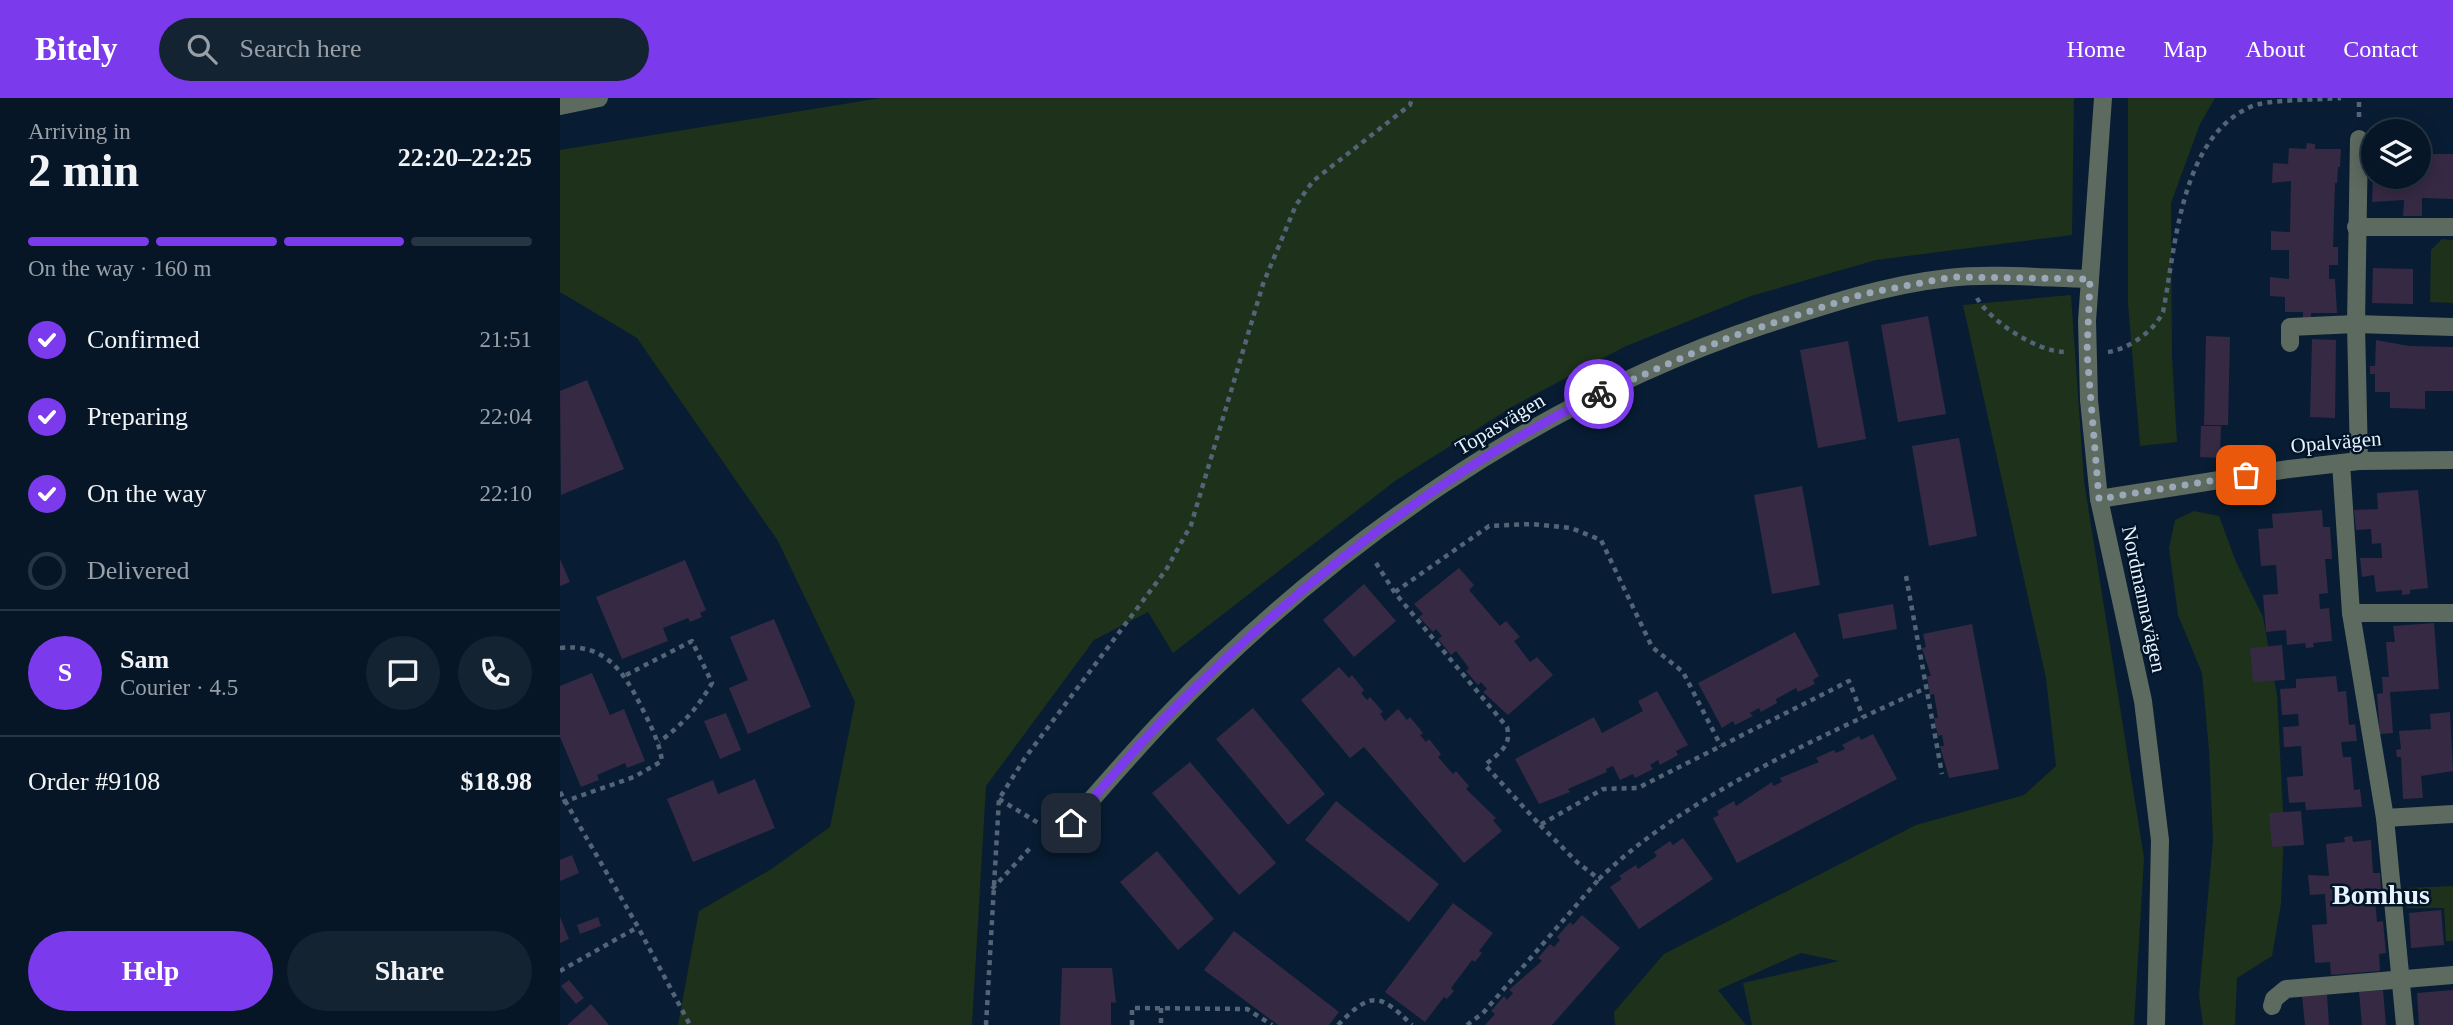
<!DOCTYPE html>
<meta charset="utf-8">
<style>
:root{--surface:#061626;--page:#142332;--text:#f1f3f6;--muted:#989fa7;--line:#273543;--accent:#7c3aed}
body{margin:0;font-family:Georgia,serif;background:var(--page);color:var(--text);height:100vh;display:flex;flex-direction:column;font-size:26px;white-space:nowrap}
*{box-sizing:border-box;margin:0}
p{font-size:23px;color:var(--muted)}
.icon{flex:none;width:38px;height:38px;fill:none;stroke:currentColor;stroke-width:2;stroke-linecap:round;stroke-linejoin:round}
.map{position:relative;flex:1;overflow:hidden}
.details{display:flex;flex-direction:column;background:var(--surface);width:560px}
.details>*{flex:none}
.tools{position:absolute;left:1801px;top:21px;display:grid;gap:14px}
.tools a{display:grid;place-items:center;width:70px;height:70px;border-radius:50%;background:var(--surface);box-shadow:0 4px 18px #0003,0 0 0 2px var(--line);font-size:35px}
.pin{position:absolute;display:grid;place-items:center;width:60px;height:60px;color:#fff;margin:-30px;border-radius:14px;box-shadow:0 4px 10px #0006}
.courier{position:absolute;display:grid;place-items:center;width:70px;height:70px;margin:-35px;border:5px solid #7c3aed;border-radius:50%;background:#fff;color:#222;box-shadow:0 2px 9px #0007}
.overview em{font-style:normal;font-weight:700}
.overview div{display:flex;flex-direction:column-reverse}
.overview{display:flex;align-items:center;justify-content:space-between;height:119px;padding:0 28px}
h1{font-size:46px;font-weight:700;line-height:52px}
.bar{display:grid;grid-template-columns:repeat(4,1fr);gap:10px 7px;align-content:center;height:84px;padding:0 28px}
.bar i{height:9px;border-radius:5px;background:var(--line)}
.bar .active{background:var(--accent)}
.bar p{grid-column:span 4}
.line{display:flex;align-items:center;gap:18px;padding:0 28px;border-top:2px solid var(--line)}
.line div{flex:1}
.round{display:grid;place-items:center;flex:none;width:74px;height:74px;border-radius:37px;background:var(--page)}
ol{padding:0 28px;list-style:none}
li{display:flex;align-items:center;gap:21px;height:77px}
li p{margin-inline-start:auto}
li .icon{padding:7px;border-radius:50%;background:var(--accent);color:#fff;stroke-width:4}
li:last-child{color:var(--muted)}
li i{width:38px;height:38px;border:4px solid var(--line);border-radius:50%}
.action{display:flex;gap:14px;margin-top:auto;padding:14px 28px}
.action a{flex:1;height:80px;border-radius:42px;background:var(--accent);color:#fff;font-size:28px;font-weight:700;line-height:80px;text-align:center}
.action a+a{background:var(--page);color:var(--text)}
header{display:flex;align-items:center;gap:42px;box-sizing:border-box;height:98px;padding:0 35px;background:var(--accent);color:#fff}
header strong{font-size:33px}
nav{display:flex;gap:38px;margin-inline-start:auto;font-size:24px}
.search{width:490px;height:63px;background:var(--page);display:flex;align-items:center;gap:18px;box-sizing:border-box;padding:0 24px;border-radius:38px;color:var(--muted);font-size:26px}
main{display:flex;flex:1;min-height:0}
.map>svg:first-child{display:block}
.green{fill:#1e311b}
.building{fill:#362944}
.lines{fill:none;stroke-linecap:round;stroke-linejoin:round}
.path{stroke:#536477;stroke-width:4.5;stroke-dasharray:5 5;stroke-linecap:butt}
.minor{stroke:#5d6a5f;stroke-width:18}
.done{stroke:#9aa8b8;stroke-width:7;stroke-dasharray:0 12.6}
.route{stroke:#7c3aed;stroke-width:9}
.labels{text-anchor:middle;stroke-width:5;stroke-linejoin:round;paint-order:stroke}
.street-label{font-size:21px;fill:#e8f3ff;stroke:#011428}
.district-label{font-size:28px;font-weight:bold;fill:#e8f3ff;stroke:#011428}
</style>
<header>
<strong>Bitely</strong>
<div class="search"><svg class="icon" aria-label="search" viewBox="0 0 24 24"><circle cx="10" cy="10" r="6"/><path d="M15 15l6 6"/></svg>Search here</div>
<nav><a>Home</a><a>Map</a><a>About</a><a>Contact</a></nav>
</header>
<main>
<section class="details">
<div class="overview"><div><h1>2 min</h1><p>Arriving in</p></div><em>22:20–22:25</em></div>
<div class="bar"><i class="active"></i><i class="active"></i><i class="active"></i><i></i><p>On the way · 160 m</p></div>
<ol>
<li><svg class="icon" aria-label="check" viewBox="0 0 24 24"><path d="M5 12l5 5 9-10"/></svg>Confirmed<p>21:51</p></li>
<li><svg class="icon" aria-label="check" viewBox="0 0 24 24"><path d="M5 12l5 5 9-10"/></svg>Preparing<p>22:04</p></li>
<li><svg class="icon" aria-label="check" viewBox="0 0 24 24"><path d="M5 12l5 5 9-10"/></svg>On the way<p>22:10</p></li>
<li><i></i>Delivered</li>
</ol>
<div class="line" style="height:126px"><b class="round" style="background:var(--accent);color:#fff">S</b><div><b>Sam</b><p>Courier · 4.5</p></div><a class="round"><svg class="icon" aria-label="chat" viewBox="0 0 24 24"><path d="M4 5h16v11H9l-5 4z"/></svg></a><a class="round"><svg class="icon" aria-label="phone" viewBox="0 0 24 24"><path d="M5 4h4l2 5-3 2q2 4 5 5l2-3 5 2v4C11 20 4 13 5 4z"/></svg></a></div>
<div class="line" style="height:91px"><div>Order #9108</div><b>$18.98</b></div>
<div class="action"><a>Help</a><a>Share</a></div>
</section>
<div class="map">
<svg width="1893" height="927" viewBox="0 0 1893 927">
<rect width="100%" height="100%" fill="#081d33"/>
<!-- green -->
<g class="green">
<path d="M321 0H1514L1512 137 1316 162 1191 198 1064 249 955 307 835 383 613 555 588 514 534 542 426 688 412 927H118L139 813 213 770 270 729 295 604 218 443 77 240 0 194V52Z"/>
<path d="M1568 0H1655L1640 26 1611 105 1612 259 1617 344 1580 348 1568 206Z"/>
<path d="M1882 141 1893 142V205L1870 204 1871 152Z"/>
<path d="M1511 197 1524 383 1584 760 1574 927H1192L1183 885 1279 863 1241 855 1158 892 1186 927H1055L1054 914 1104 856 1356 727 1464 697 1496 668 1486 580 1403 207Z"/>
<path d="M1634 413 1659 418 1676 464 1703 519 1717 597 1724 731 1721 806 1712 858 1677 880 1675 927H1643L1639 897 1653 743 1649 652 1642 575 1618 517 1609 450 1615 422Z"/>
<path d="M1893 788V843H1886L1884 810H1847V790Z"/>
</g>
<!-- building -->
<g class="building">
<path d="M1858 38H1864V56H1893V101L1862 100V118H1843L1844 102 1812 104 1813 79H1858Z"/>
<path d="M1747 45 1755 46V51H1781L1780 69H1778L1777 85H1775L1773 149H1778V167H1769V181H1775L1777 215H1751V220H1743V214H1725V199L1710 198V179L1729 181V152H1711V133L1730 134 1731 83 1712 85 1713 65 1728 66 1729 50 1746 51Z"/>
<path d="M1813 170 1853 171V206L1812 205Z"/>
<path d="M1368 218 1386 316 1338 324 1321 227Z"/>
<path d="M1646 238 1670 239 1668 327H1644Z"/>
<path d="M1752 241 1776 242 1775 320 1750 319Z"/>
<path d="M1816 242 1849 248 1893 249V293H1865V311L1830 310V294H1815V276H1810V268H1815Z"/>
<path d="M1288 243 1306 341 1258 350 1240 252Z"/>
<path d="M27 282 64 371 1 397 0 293Z"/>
<path d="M1641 328H1661L1660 360 1640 359Z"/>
<path d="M1399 340 1417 438 1369 448 1352 348Z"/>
<path d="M1242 388 1260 487 1212 496 1194 397Z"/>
<path d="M1858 392 1868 490 1850 492V496L1842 497V492L1816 494 1814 477 1802 479 1800 460H1822L1821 445 1812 446 1811 431 1796 432 1794 412 1818 411 1817 395Z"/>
<path d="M1762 412 1763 429H1770L1772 461H1765L1768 495 1759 496 1760 511 1769 510 1772 543 1753 545 1754 549 1746 550 1745 545 1727 547 1726 532 1706 534 1703 497 1718 496 1716 467 1701 468 1698 431 1713 430 1712 416Z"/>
<path d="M0 461 10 484 0 488Z"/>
<path d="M125 462 146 512 140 515 142 519 130 524 128 520 103 530 108 543 62 561 36 499Z"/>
<path d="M899 470 914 487 909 492 940 528 946 523 960 539 954 543 970 564 977 559 993 577 948 617 923 594 927 591 921 584 918 587 906 573 909 570 896 553 891 557 878 541 882 538 876 531 873 534 859 519 863 516 854 506Z"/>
<path d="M804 486 836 523 794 559 763 522Z"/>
<path d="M1333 506 1337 531 1283 541 1278 516Z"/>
<path d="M214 521 251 609 188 636 169 590 188 582 170 539Z"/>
<path d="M1874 525 1879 591 1830 594 1833 635 1820 636 1817 596 1823 595 1822 579H1829L1826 544H1835L1833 528Z"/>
<path d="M1412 526 1439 671 1389 680 1380 648H1384L1382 637 1378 638 1374 620H1378L1374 596 1370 597 1367 578H1371L1362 550 1366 549 1363 536Z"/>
<path d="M1235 534 1259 578 1253 582 1255 586 1238 594 1236 590 1216 601 1217 605 1201 614 1199 610 1190 615 1193 618 1175 627 1173 623 1162 630 1138 585Z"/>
<path d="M1722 547 1725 582 1693 584 1690 550Z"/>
<path d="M779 569 789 580 792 577 804 592 801 595 807 602 810 599 823 614 820 616 825 623 838 611 847 622 850 619 863 635 860 637 866 644 869 641 881 656 878 659 893 676 896 673 909 688 906 691 936 720 933 722 942 733 904 765 804 649 790 660 741 602Z"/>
<path d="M32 575 50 617 64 611 85 663 67 670 65 665 37 677 39 682 21 689 0 639V588Z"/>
<path d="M1776 578 1778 594 1786 593 1789 627 1795 626 1797 643 1781 644 1783 659H1791L1794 692 1800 691 1802 709 1746 712 1745 704 1729 705 1727 679 1743 678 1741 648 1724 649 1723 629 1739 628 1738 616 1722 617 1720 591 1736 590V581Z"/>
<path d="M1097 593 1128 647 1116 653 1118 657 1100 667 1098 662 1090 667 1093 671 1075 680 1073 676 1060 682 1053 668 1046 671 1047 674 1008 691 1010 694 979 706 955 661 1034 619 1042 635 1083 613 1078 603Z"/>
<path d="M693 610 765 696 728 727 656 641Z"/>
<path d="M1890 614 1893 673 1861 678 1863 700 1843 701 1841 659H1837L1836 652 1841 651 1839 633 1871 631 1870 616Z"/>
<path d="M166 615 181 652 160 661 144 623Z"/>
<path d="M1313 636 1337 681 1177 765 1153 720 1159 717 1157 713 1174 703 1176 708 1212 684 1213 688 1222 684 1220 680 1259 664 1256 660 1274 652 1276 655 1285 651 1282 647 1299 638 1301 642Z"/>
<path d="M630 664 716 765 679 797 592 695Z"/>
<path d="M195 681 215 730 133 764 107 701 153 682 158 696Z"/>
<path d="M776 703 879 786 849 824 745 742Z"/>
<path d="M1741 713 1744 747 1712 749 1709 715Z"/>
<path d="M1792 738 1793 744 1811 742 1813 775H1820L1821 791 1814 792 1817 824 1823 823 1826 855 1819 856 1820 873 1771 877 1770 864 1755 865 1752 827 1767 826 1765 796 1750 797 1748 777 1769 778 1766 746 1785 744 1784 739Z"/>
<path d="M1123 740 1153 781 1079 831 1050 789 1062 781 1059 778 1076 767 1078 771 1097 758 1094 754 1110 743 1113 747Z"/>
<path d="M597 753 654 821 618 852 560 784Z"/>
<path d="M12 757 19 775 0 783V762Z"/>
<path d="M893 805 933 835 919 853 922 855 915 864 912 862 891 890 894 893 887 901 884 899 865 924 825 894Z"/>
<path d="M1881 812 1884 847 1851 850 1849 815Z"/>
<path d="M1022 817 1060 850 992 927H925L935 916 931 913 944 898 947 902 953 895 949 892 982 863 978 860 990 846 994 849 1000 842 997 839 1010 824 1013 827Z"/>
<path d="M0 819 9 841 0 845Z"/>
<path d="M38 819 41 828 20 836 17 827Z"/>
<path d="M674 833 779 914 769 927H718L644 872Z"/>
<path d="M502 870H552L556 905 551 904V927H500Z"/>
<path d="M9 882 24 900 16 906 1 888Z"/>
<path d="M1823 892 1826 927H1802L1799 894Z"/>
<path d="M1893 892V927H1859L1857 895Z"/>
<path d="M1767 896 1769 927H1745L1742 898Z"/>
<path d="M31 906 49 927H7Z"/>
</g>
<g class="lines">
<!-- path -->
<g class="path">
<path d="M1799 19V0"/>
<path d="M1417 200C1430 223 1476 253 1504 254"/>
<path d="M1548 254C1569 251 1594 233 1603 214 1616 148 1620 41 1690 9 1706 1 1760 2 1781 0"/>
<path d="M816 465 835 495 947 629C952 648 939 655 925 667L980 727 1043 691 1078 690 1289 583 1303 619"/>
<path d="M1346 478 1382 676"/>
<path d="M835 494 929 428 972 426 1011 430 1041 442 1092 549 1123 574 1161 648"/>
<path d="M0 550C44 545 63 572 81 608 90 626 99 643 102 663L74 679 0 705"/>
<path d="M66 577 132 543 152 585C137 611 122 627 99 644"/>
<path d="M0 694 78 829 130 927"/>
<path d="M439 701 480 726"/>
<path d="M980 727 1018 765 1039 781C1122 700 1260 639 1366 590"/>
<path d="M432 791 471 749"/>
<path d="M0 873 78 829"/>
<path d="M601 910V927"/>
<path d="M426 927 439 701 465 660 606 472 631 427 703 186 736 107 753 83 850 7 852 0"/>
<path d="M572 927V910L687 911 712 927"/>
<path d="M778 927C812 892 820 896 852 927"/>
<path d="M907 927 923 915 1039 781"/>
</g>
<!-- minor -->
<g class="minor">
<path d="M1543 0 1527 223 1529 302 1539 401 1583 603 1600 742 1596 927"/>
<path d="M0 8 39 0"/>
<path d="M1799 41 1796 226 1799 363"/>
<path d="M1796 129H1893"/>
<path d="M1730 245V229L1796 226 1893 229"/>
<path d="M1781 365 1791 515 1825 720 1845 927"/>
<path d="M1539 401 1729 371 1799 363 1893 362"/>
<path d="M1791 515H1893"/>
<path d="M1825 720 1893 716"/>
<path d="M493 745C530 704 566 661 604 621 769 448 977 303 1204 227 1265 207 1325 187 1388 180 1430 175 1486 180 1530 181"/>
<path d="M1712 908 1714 901 1726 891 1893 877"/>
</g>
</g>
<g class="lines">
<!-- done -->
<path class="done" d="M1039 296 1170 239 1303 196 1392 179 1530 181 1527 255 1539 401 1686 377"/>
<!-- route -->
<path class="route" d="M511 725C543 690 573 652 607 618 733 490 877 376 1039 296"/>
</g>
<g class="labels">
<!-- street labels -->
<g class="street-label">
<text transform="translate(940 326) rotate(-31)" y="7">Topasvägen</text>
<text transform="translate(1776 344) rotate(-5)" y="7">Opalvägen</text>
<text transform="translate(1584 501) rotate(78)" y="7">Nordmannavägen</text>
</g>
<!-- district labels -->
<g class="district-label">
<text x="1821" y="806">Bomhus</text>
</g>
</g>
</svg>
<div class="tools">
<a><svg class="icon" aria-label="layers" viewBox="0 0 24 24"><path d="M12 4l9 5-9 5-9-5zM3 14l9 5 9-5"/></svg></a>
</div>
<div class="pin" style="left:1686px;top:377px;background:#ea580c"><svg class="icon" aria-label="bag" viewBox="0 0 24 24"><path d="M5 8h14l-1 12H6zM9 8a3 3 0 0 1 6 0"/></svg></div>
<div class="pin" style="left:511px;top:725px;background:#1f2937"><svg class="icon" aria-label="home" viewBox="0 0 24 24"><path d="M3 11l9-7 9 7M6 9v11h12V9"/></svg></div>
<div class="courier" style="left:1039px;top:296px"><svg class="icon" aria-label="bike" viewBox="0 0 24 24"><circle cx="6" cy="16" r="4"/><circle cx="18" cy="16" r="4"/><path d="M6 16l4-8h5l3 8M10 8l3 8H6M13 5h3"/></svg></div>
</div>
</main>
